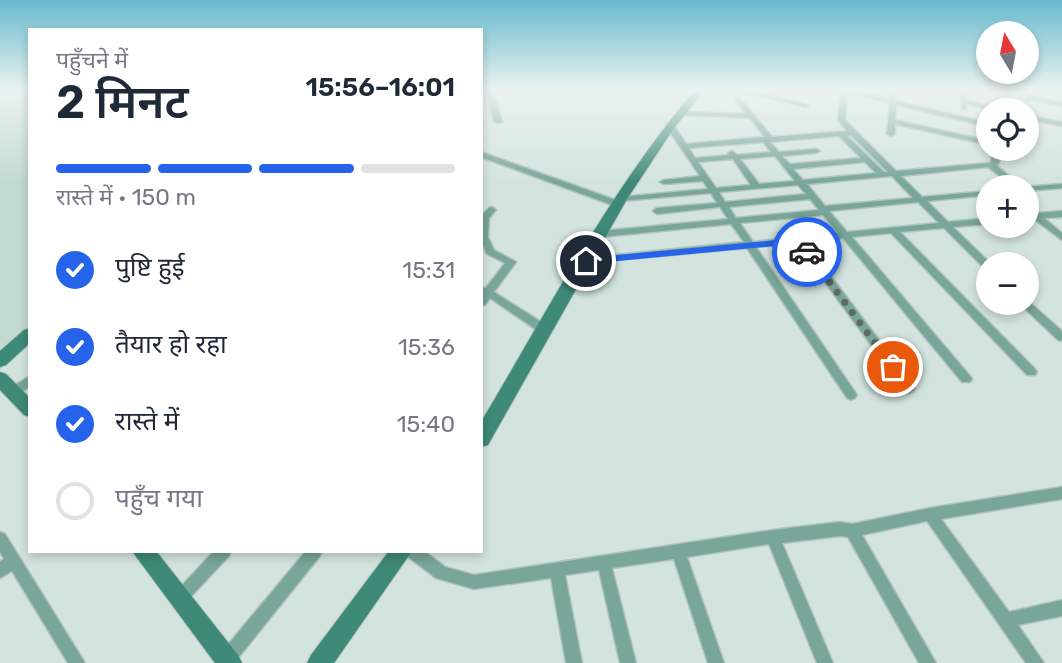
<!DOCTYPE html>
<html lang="hi">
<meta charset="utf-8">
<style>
:root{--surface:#fff;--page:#f6f6f7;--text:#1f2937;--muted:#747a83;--line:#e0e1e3;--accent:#2563eb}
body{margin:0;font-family:Rubik,"Noto Sans Devanagari",sans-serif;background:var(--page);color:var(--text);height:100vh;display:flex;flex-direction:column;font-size:26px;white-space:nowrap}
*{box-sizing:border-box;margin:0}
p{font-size:23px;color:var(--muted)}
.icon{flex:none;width:38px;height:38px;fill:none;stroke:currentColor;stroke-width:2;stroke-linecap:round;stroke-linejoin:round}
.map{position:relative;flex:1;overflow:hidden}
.drawer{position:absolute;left:28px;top:28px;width:455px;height:525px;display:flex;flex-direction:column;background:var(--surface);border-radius:0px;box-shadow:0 4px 10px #0003}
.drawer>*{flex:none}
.needle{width:46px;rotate:350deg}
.controls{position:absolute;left:976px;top:21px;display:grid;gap:14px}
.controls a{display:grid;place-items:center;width:63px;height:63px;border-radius:50%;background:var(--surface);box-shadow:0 4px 10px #0003;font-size:35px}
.pin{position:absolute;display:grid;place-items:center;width:60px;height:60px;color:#fff;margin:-30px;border:4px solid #fff;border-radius:50%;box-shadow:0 2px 7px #0007}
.courier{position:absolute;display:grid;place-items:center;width:70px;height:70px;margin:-35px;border:5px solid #2563eb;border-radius:50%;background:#fff;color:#222;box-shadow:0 2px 9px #0007}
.head em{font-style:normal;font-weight:600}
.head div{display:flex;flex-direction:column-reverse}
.head{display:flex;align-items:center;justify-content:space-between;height:119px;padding:0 28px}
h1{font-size:46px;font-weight:600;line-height:52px}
.bar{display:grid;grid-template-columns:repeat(4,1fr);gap:10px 7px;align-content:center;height:84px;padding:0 28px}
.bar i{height:9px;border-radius:5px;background:var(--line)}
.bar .selected{background:var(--accent)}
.bar p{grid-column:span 4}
ol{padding:0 28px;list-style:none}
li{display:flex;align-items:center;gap:21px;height:77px}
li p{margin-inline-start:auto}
li .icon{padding:7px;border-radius:50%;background:var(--accent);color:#fff;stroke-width:4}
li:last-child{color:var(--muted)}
li i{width:38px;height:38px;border:4px solid var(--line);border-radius:50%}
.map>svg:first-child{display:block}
.built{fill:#c2dbd2}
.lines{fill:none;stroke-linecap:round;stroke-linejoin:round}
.street-casing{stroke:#b3c2be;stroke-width:3}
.secondary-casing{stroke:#b3c2be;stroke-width:2}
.street{fill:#78a699;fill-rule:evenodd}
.secondary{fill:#3e8977;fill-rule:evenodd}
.route{fill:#2563eb}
.done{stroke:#606a67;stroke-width:7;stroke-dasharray:0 12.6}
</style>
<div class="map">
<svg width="1062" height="663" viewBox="0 0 1062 663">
<rect width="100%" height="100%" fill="#d3e4df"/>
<!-- built -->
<path class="built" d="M0 90H30V343L0 370Z"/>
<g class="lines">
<defs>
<g id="street">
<path d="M487 90H493L502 122 500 123 494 122Z"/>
<path d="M734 90H747L809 105 806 107Z"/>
<path d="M852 90 889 99 886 90H892L896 101 989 123V127L896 105 895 120 989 141V145L895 124V134L891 136 887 134 890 103 851 94 847 95 845 120 896 171 989 163 991 162 993 149H1001L999 163 996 165 1023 187H1014L988 167 901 176 922 197 989 191V195L927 201 948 222 989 218V224L953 227 991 264H989V271L986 270 944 228 900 232 1035 369 1037 372 1035 375H1027L891 233 852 237 970 376 972 379 970 382H962L843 238 805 242 913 385 915 388 913 391 909 393 905 391 796 243 756 247 855 392 857 395 855 398 851 400 847 398 747 248 583 263 581 261 583 259 586 258 744 242 731 224 601 237 597 234 601 231 728 219 720 207 657 214 653 211 657 208 717 203 711 193 621 201 617 199 621 197 708 189 703 181 664 184 660 182 664 180 700 176 666 126 667 124H673L686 144 765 137 750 118 683 115 680 113 681 112 746 114 735 99 738 97 740 98 772 137 847 131 838 120 841 94ZM851 135 888 172H884L847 136ZM839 136 861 158 790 164 782 156 816 153 820 151 816 149 779 152 770 142ZM763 142 771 152 737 155 732 151 728 153 730 155 695 158 689 148ZM775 156 795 181 759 184 740 159ZM733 159 751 185 716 188 698 162ZM865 162 876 173 803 180 793 169ZM892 176 913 198 825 206 807 184ZM798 185 806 194 725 202 719 192ZM810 199 819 210 736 218 729 207ZM918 202 939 223 847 232 829 211ZM823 215 838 233 753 242 740 223Z"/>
<path d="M960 90H966L967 100 1004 110H993L967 104 966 109H962Z"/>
<path d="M1029 96 1062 102V106L1027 99 1026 98Z"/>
<path d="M1027 115 1062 122V126L1027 119Z"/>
<path d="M481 152 621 202 622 204 618 207 615 206 481 157Z"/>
<path d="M1062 184V188L1027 191V187H1024Z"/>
<path d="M492 207 496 210 489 218 488 237 494 250 516 262 494 292 549 327 550 330 549 333H541L490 298 485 305 481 306V287L486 288 505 263 487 254 481 241V216L489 208Z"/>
<path d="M1062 211V217L1044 218 1062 233V240L1034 219 1027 220V214Z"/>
<path d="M1027 300 1062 331V341L1058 340 1021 305 1020 303H1027Z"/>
<path d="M30 376V386C24 390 18 397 10 394L8 391 10 388Z"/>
<path d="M1062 487V499L941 519 1009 612 1062 600V616L1018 625 1044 663H1026L927 521 862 535 936 663H919L848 537 840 536 782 543 833 663H817L769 544 687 557 724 663H708L674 559 612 568 636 663H620L599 570 565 575 582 663H566L551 578 474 589 436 578 407 556 405 551H424L445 567 474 575 773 530 840 522 852 524 930 508Z"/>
<path d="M0 532 5 534 85 663H68L12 571 0 578V562L4 559 0 552Z"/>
<path d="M214 551H231L229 556 184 604 179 606 174 604 172 599 174 594Z"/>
<path d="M306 551H322L320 556 234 663H221L219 659 221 653Z"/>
</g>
<g id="secondary">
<path d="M695 90H705L674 128 627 199 488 445 481 447V422C548 310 610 190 695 90Z"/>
<path d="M30 328V343L6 365 0 367V351L24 330Z"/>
<path d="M0 372 6 374 30 398V417L24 415 0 390Z"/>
<path d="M132 551H156L238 655 242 663H215Z"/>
<path d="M389 551H412L334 663H307L311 655Z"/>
</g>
</defs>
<!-- street casing -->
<use href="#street" class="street-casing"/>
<!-- secondary casing -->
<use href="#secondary" class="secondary-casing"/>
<!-- street -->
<use href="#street" class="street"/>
<!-- secondary -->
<use href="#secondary" class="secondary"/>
</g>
<!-- sky -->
<linearGradient id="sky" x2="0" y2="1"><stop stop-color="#67bace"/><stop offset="0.49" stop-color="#ebf3f1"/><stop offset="1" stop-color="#ebf3f1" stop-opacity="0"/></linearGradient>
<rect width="1062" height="183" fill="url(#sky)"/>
<!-- route -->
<path class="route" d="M799 238 810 249V254H803L796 244 586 264 580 261 586 258Z"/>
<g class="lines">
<!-- done -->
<path class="done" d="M807 252 893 367"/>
</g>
</svg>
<div class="controls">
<a><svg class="needle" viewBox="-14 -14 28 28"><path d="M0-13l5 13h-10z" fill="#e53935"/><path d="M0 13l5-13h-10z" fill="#747a83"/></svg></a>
<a><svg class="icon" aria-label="locate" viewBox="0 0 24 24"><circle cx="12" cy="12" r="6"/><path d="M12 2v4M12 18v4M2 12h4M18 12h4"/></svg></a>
<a>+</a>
<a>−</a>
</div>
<div class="pin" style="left:893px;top:367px;background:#ea580c"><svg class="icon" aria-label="bag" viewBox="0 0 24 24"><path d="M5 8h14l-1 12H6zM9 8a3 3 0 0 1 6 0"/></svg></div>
<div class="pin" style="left:586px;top:261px;background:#1f2937"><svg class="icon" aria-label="home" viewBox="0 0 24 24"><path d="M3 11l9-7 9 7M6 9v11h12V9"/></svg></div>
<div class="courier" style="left:807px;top:252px"><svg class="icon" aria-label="car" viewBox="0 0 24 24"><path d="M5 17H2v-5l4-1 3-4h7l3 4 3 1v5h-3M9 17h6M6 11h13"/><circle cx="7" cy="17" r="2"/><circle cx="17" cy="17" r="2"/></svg></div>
<section class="drawer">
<div class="head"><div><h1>2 मिनट</h1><p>पहुँचने में</p></div><em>15:56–16:01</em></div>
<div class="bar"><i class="selected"></i><i class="selected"></i><i class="selected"></i><i></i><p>रास्ते में · 150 m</p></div>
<ol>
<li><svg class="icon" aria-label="check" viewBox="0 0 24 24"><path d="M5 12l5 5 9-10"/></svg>पुष्टि हुई<p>15:31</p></li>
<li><svg class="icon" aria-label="check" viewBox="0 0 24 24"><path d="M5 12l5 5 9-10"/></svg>तैयार हो रहा<p>15:36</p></li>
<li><svg class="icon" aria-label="check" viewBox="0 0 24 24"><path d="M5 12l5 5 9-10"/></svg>रास्ते में<p>15:40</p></li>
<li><i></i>पहुँच गया</li>
</ol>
</section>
</div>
